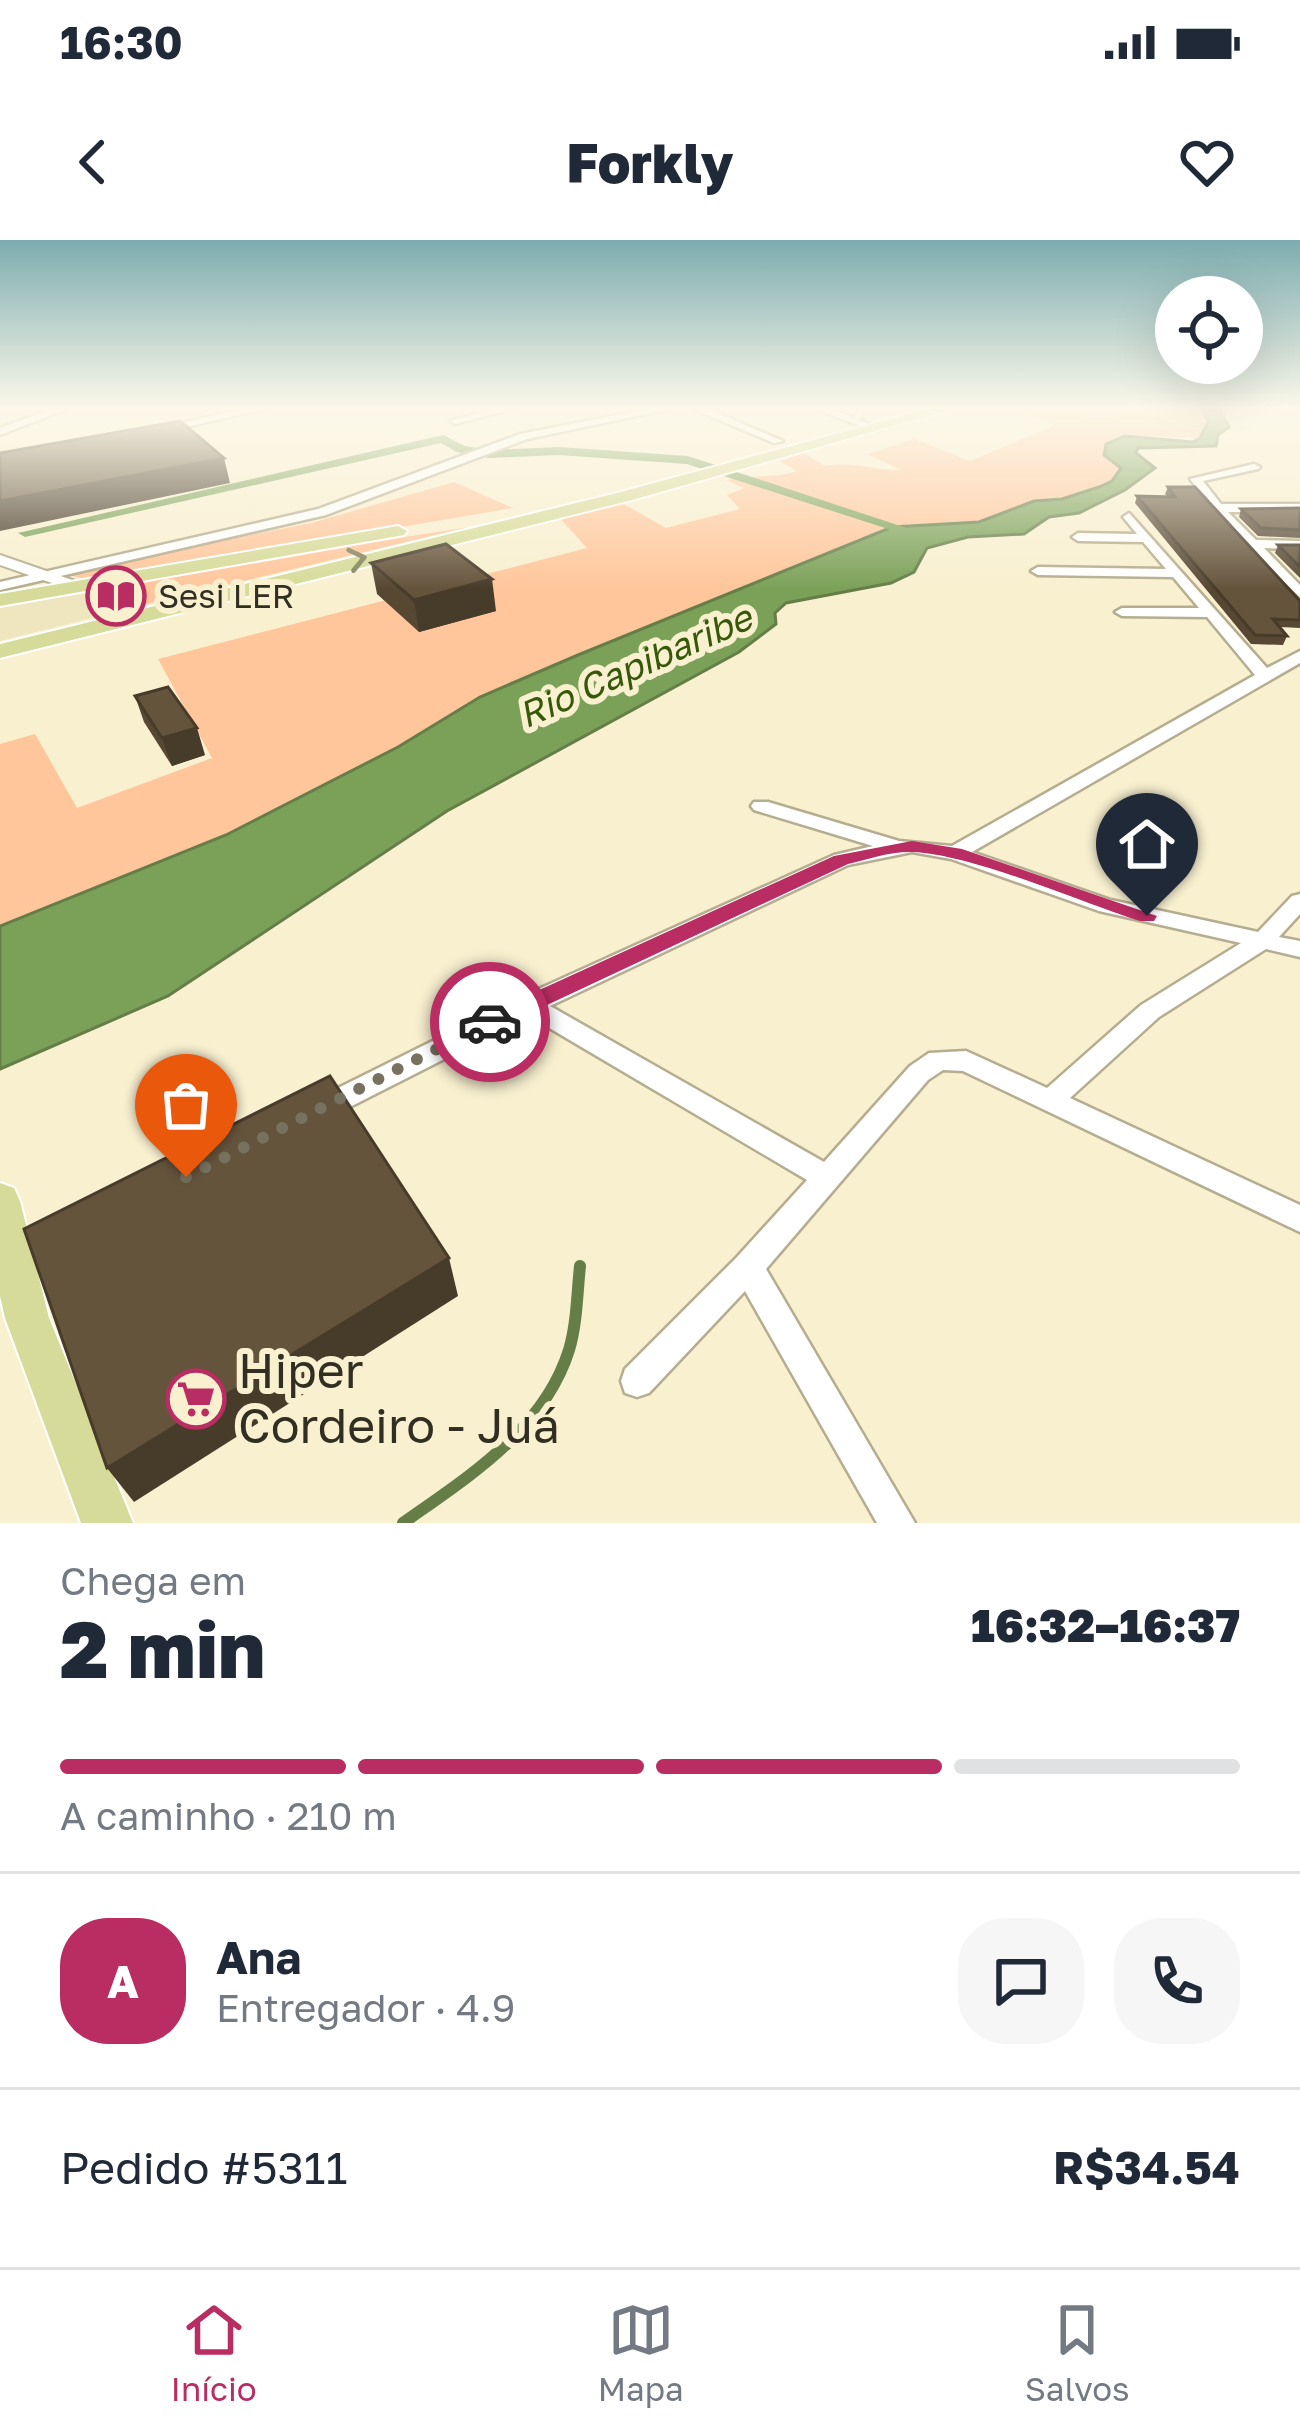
<!DOCTYPE html>
<html lang="pt">
<meta charset="utf-8">
<style>
:root{--surface:#fff;--page:#f6f6f7;--text:#1f2937;--muted:#747a83;--line:#e0e1e3;--accent:#b92d62}
body{margin:0;font-family:"Golos Text",sans-serif;background:var(--page);color:var(--text);height:100vh;display:flex;flex-direction:column;font-size:45px;white-space:nowrap}
*{box-sizing:border-box;margin:0}
p{font-size:39px;color:var(--muted)}
.icon{flex:none;width:66px;height:66px;fill:none;stroke:currentColor;stroke-width:2;stroke-linecap:round;stroke-linejoin:round}
.map{position:relative;height:1283px;overflow:hidden}
.sheet{display:flex;flex-direction:column;background:var(--surface);flex:1}
.sheet>*{flex:none}
.tools{position:absolute;left:1155px;top:36px;display:grid;gap:24px}
.tools a{display:grid;place-items:center;width:108px;height:108px;border-radius:50%;background:var(--surface);box-shadow:0 12px 48px #0002;font-size:60px}
.pin{position:absolute;display:grid;place-items:center;width:102px;height:102px;color:#fff;margin:-123px -51px;border-radius:50% 50% 50% 0;rotate:-45deg;box-shadow:0 0 12px #0007}
.pin .icon{rotate:45deg}
.courier{position:absolute;display:grid;place-items:center;width:120px;height:120px;margin:-60px;border:9px solid #b92d62;border-radius:50%;background:#fff;color:#222;box-shadow:0 3px 15px #0007}
.headline em{font-style:normal;font-weight:800}
.headline div{display:flex;flex-direction:column-reverse}
.headline{display:flex;align-items:center;justify-content:space-between;height:204px;padding:0 60px}
h1{font-size:78px;font-weight:800;line-height:90px}
.bar{display:grid;grid-template-columns:repeat(4,1fr);gap:18px 12px;align-content:center;height:144px;padding:0 60px}
.bar i{height:15px;border-radius:9px;background:var(--line)}
.bar .on{background:var(--accent)}
.bar p{grid-column:span 4}
.line{display:flex;align-items:center;gap:30px;padding:0 60px;border-top:3px solid var(--line)}
.line div{flex:1}
.round{display:grid;place-items:center;flex:none;width:126px;height:126px;border-radius:48px;background:var(--page)}
.status{display:flex;justify-content:space-between;align-items:center;height:84px;padding:0 60px;background:var(--surface);direction:ltr}
.status svg{height:33px;fill:currentColor}
header{display:flex;justify-content:space-between;align-items:center;height:156px;padding:0 60px;background:var(--surface);font-size:54px;font-weight:800}
.menu{display:flex;justify-content:space-around;align-items:center;height:168px;border-top:3px solid var(--line);background:var(--surface);font-size:33px;color:var(--muted)}
.menu a{display:grid;justify-items:center;gap:6px}
.menu .on{color:var(--accent)}
.map>svg:first-child{display:block}
.built{fill:#efe5be}
.green{fill:#ffc69b}
.water{fill:#7ba159;stroke:#657e48;stroke-width:3}
.lines{fill:none;stroke-linecap:round;stroke-linejoin:round}
.stream{stroke:#657e48;stroke-width:12}
.canal{fill:#7ba159;fill-rule:evenodd}
.service-casing{stroke:#b5ad8f;stroke-width:9}
.minor-casing{stroke:#b5ad8f;stroke-width:5}
.tertiary-casing{stroke:#b5ad8f;stroke-width:4}
.primary-casing{stroke:#fff;stroke-width:4}
.service{stroke:#fff;stroke-width:6}
.minor{fill:#fff;fill-rule:evenodd}
.tertiary{fill:#fff;fill-rule:evenodd}
.primary{fill:#d6db99;fill-rule:evenodd}
.wall{fill:#574834}
.shaded-wall{fill:#473b2a}
.building{fill:#65543c;stroke:#473b2a;stroke-width:3}
.oneway{stroke:#84845e}
.route{fill:#b92d62}
.done{stroke:#77725f;stroke-width:12;stroke-dasharray:0 21.6}
.labels{text-anchor:middle;stroke-width:12;stroke-linejoin:round;paint-order:stroke}
.far-poi-label{font-size:33px;fill:#312e22;stroke:#f9f0d0;text-anchor:start}
.far-water-label{font-size:36px;font-style:italic;fill:#365809;stroke:#f9f0d0}
.near-poi-label{font-size:48px;fill:#312e22;stroke:#f9f0d0;text-anchor:start}
</style>
<div class="status"><b>16:30</b><svg viewBox="0 0 49 12"><path d="M0 12V9h3v3zM5 12V6h3v6zM10 12V3h3v9zM15 12V0h3v12zM26 1h20v11H26zM47 4h2v5h-2z"/></svg></div>
<header><svg class="icon" aria-label="back" viewBox="0 0 24 24"><path d="M15 5l-7 7 7 7"/></svg>Forkly<svg class="icon" aria-label="heart" viewBox="0 0 24 24"><path d="M12 20l-8-8c-3-5 5-10 8-4 3-6 11-1 8 4z"/></svg></header>
<div class="map">
<svg width="1300" height="1283" viewBox="0 0 1300 1283">
<rect width="100%" height="100%" fill="#f9f0d0"/>
<!-- built -->
<path class="built" d="M84 347 110 373 0 401V363Z"/>
<!-- green -->
<g class="green">
<path d="M1015 169H1078L1088 178 1122 176 1114 169H1202L1208 182 1200 198 1146 196 1115 222 1122 228 1112 241 1099 247 1062 259 1034 261 979 282 892 287 578 415 480 457 398 507 226 595 0 686V504L35 494 77 568 212 518 158 419 587 308 558 276 620 262 666 288 740 269 727 255 744 248 726 240C752 234 773 239 797 231L780 221 804 213 825 226C857 221 871 231 901 230L867 214 915 199 970 221 1055 185Z"/>
<path d="M454 242 513 268 89 340 72 336 89 327 311 283Z"/>
<path d="M469 287 110 373 84 347Z"/>
</g>
<!-- water -->
<path class="water" d="M1202 169H1220L1229 187 1218 195 1216 206 1138 208 1136 213 1155 228 1125 250 1079 273 1049 277 1024 294 968 297 927 308 914 332 891 343 786 363 775 373 776 384 739 412 447 571 168 756 0 829V686L226 595 398 507 480 457 578 415 892 287 979 282 1034 261 1062 259 1099 247 1112 241 1121 228 1104 215 1106 204 1125 196 1193 202 1200 198 1208 182Z"/>
<g class="lines">
<!-- stream -->
<path class="stream" d="M403 1283C468 1237 544 1190 569 1110 577 1083 577 1054 580 1026"/>
<!-- canal -->
<path class="canal" d="M443 195 465 206 489 210 559 207 688 216 928 295 916 298 687 224 559 215 489 218 457 212 441 203 25 297 18 293Z"/>
<defs>
<path id="service" d="M858 176 864 169"/>
<g id="minor">
<path d="M52 169H67L0 195V188Z"/>
<path d="M493 169H512L455 184 450 181Z"/>
<path d="M648 169H670L527 199 326 275 0 350V342L318 269 520 194Z"/>
<path d="M693 169H708L783 201 774 203Z"/>
<path d="M816 169H831L882 189 873 191Z"/>
<path d="M1254 224 1260 227 1258 229 1203 241 1221 264H1300V272H1228L1256 300 1300 301V309L1264 308 1300 345V357L1245 307 1190 239Z"/>
<path d="M1129 273 1267 428 1300 411V423L972 612 1111 660 1258 692 1292 656 1300 654V674L1279 697 1300 701V717L1266 709 1159 777 1070 858 1300 965V992L963 831 943 830 928 840 766 1029 915 1283H877L745 1051 649 1153 637 1157 625 1153 621 1141 625 1129 737 1017 807 940 529 776 332 876 323 879 314 876 310 868 314 860 519 758 834 615 873 606 754 570 751 566 754 562H768L899 601 952 606 1255 435 1207 377 1122 376 1115 372 1122 368H1199L1173 337 1038 335 1031 331 1038 327 1166 329 1143 302 1078 301 1072 297 1078 293 1137 294 1123 277ZM912 612 951 619 1099 671 1241 703 1141 765 1047 848 966 811 929 813 910 826 824 922 550 766 848 625Z"/>
</g>
<g id="tertiary">
<path d="M242 169H266L152 195 146 191Z"/>
<path d="M0 315 81 343 83 346 69 349 0 325Z"/>
</g>
<g id="primary">
<path d="M928 169H952L632 260 0 418V404L621 252Z"/>
<path d="M398 286 407 291 404 295 0 366V354Z"/>
<path d="M0 943 14 948 20 961 49 1078 133 1283H81L5 1078 0 1056Z"/>
</g>
</defs>
<!-- service casing -->
<use href="#service" class="service-casing"/>
<!-- minor casing -->
<use href="#minor" class="minor-casing"/>
<!-- tertiary casing -->
<use href="#tertiary" class="tertiary-casing"/>
<!-- primary casing -->
<use href="#primary" class="primary-casing"/>
<!-- service -->
<use href="#service" class="service"/>
<!-- minor -->
<use href="#minor" class="minor"/>
<!-- tertiary -->
<use href="#tertiary" class="tertiary"/>
<!-- primary -->
<use href="#primary" class="primary"/>
</g>
<!-- wall -->
<g class="wall">
<path d="M1168 247 1300 361V388L1280 387 1287 396 1283 405 1251 404 1135 263 1137 256 1168 257 1165 254Z"/>
<path d="M1300 268V298L1258 296 1239 277 1241 269Z"/>
<path d="M1278 305H1300V338L1275 313Z"/>
<path d="M371 323 496 371 419 392 377 354Z"/>
<path d="M135 456 205 515 172 526 144 482Z"/>
</g>
<!-- shaded-wall -->
<g class="shaded-wall">
<path d="M224 218 230 243 0 291V261Z"/>
<path d="M492 339 496 371 419 392 414 360Z"/>
<path d="M197 488 205 515 172 526 162 498Z"/>
<path d="M449 1018 458 1056 134 1262 107 1228Z"/>
</g>
<!-- building -->
<g class="building">
<path d="M180 181 224 218 0 261V213Z"/>
<path d="M1168 247H1195L1300 361V380L1273 379 1287 396 1255 395 1137 256 1175 257Z"/>
<path d="M1300 268V290L1261 288 1241 269Z"/>
<path d="M446 304 492 339 414 360 371 323Z"/>
<path d="M1278 305H1300V327Z"/>
<path d="M168 447 197 488 162 498 135 456Z"/>
<path d="M330 836 449 1018 107 1228 24 989Z"/>
</g>
<!-- one-way arrows -->
<defs><path id="oneway-chevron" d="M-2-3.5L2.5 0L-2 3.5" fill="none" stroke-width="1.6" stroke-linecap="round" stroke-linejoin="round" transform="scale(3)"/></defs>
<use class="oneway" href="#oneway-chevron" transform="translate(357 319) rotate(-13)"/>
<!-- sky -->
<linearGradient id="sky" x2="0" y2="1"><stop stop-color="#7cacaf"/><stop offset="0.48" stop-color="#fcf8ea"/><stop offset="1" stop-color="#fcf8ea" stop-opacity="0"/></linearGradient>
<rect width="1300" height="349" fill="url(#sky)"/>
<!-- route -->
<path class="route" d="M912 601 962 609 1157 676 1154 681H1140C1078 661 974 615 913 612 891 611 869 619 848 624L498 788H482L479 782 482 776 834 616Z"/>
<g class="lines">
<!-- done -->
<path class="done" d="M186 937 490 782"/>
</g>
<!-- icons -->
<defs>
<symbol id="library-ring" viewBox="-11 -11 22 22"><circle r="9.5" fill="#f9f0d0" stroke="#b92d62" stroke-width="1.5"/><path d="M-6-4Q-3-5.5-.7-3.5V5Q-3 3-6 4ZM6-4Q3-5.5 .7-3.5V5Q3 3 6 4Z" fill="#b92d62"/></symbol>
<symbol id="supermarket-ring" viewBox="-11 -11 22 22"><circle r="9.5" fill="#f9f0d0" stroke="#b92d62" stroke-width="1.5"/><path d="M-6-5.5h2.5l.6 2H6L4.5 2H-2.5L-4.4-4H-6ZM-1.5 3.2a1.3 1.3 0 1 0 .1 0ZM3 3.2a1.3 1.3 0 1 0 .1 0Z" fill="#b92d62"/></symbol>
</defs>
<g fill-rule="evenodd">
<use href="#library-ring" x="83" y="323" width="66" height="66"/>
<use href="#supermarket-ring" x="163" y="1126" width="66" height="66"/>
</g>
<g class="labels">
<!-- far-poi labels -->
<g class="far-poi-label">
<text x="158" y="368">Sesi LER</text>
</g>
<!-- far-water labels -->
<g class="far-water-label">
<text transform="translate(635 426) rotate(-24)" y="13">Rio Capibaribe</text>
</g>
<!-- near-poi labels -->
<g class="near-poi-label">
<text x="238" y="1148">Hiper<tspan x="238" dy="55">Cordeiro - Juá</tspan></text>
</g>
</g>
</svg>
<div class="tools">
<a><svg class="icon" aria-label="locate" viewBox="0 0 24 24"><circle cx="12" cy="12" r="6"/><path d="M12 2v4M12 18v4M2 12h4M18 12h4"/></svg></a>
</div>
<div class="pin" style="left:186px;top:937px;background:#ea580c"><svg class="icon" aria-label="bag" viewBox="0 0 24 24"><path d="M5 8h14l-1 12H6zM9 8a3 3 0 0 1 6 0"/></svg></div>
<div class="pin" style="left:1147px;top:676px;background:#1f2937"><svg class="icon" aria-label="home" viewBox="0 0 24 24"><path d="M3 11l9-7 9 7M6 9v11h12V9"/></svg></div>
<div class="courier" style="left:490px;top:782px"><svg class="icon" aria-label="car" viewBox="0 0 24 24"><path d="M5 17H2v-5l4-1 3-4h7l3 4 3 1v5h-3M9 17h6M6 11h13"/><circle cx="7" cy="17" r="2"/><circle cx="17" cy="17" r="2"/></svg></div>
</div>
<section class="sheet">
<div class="headline"><div><h1>2 min</h1><p>Chega em</p></div><em>16:32–16:37</em></div>
<div class="bar"><i class="on"></i><i class="on"></i><i class="on"></i><i></i><p>A caminho · 210 m</p></div>
<div class="line" style="height:216px"><b class="round" style="background:var(--accent);color:#fff">A</b><div><b>Ana</b><p>Entregador · 4.9</p></div><a class="round"><svg class="icon" aria-label="chat" viewBox="0 0 24 24"><path d="M4 5h16v11H9l-5 4z"/></svg></a><a class="round"><svg class="icon" aria-label="phone" viewBox="0 0 24 24"><path d="M5 4h4l2 5-3 2q2 4 5 5l2-3 5 2v4C11 20 4 13 5 4z"/></svg></a></div>
<div class="line" style="height:156px"><div>Pedido #5311</div><b>R$34.54</b></div>
</section>
<nav class="menu">
<a class="on"><svg class="icon" aria-label="home" viewBox="0 0 24 24"><path d="M3 11l9-7 9 7M6 9v11h12V9"/></svg>Início</a>
<a><svg class="icon" aria-label="map" viewBox="0 0 24 24"><path d="M3 6l6-2 6 2 6-2v14l-6 2-6-2-6 2zM9 4v14M15 6v14"/></svg>Mapa</a>
<a><svg class="icon" aria-label="saved" viewBox="0 0 24 24"><path d="M7 4h10v16l-5-4-5 4z"/></svg>Salvos</a>
</nav>
